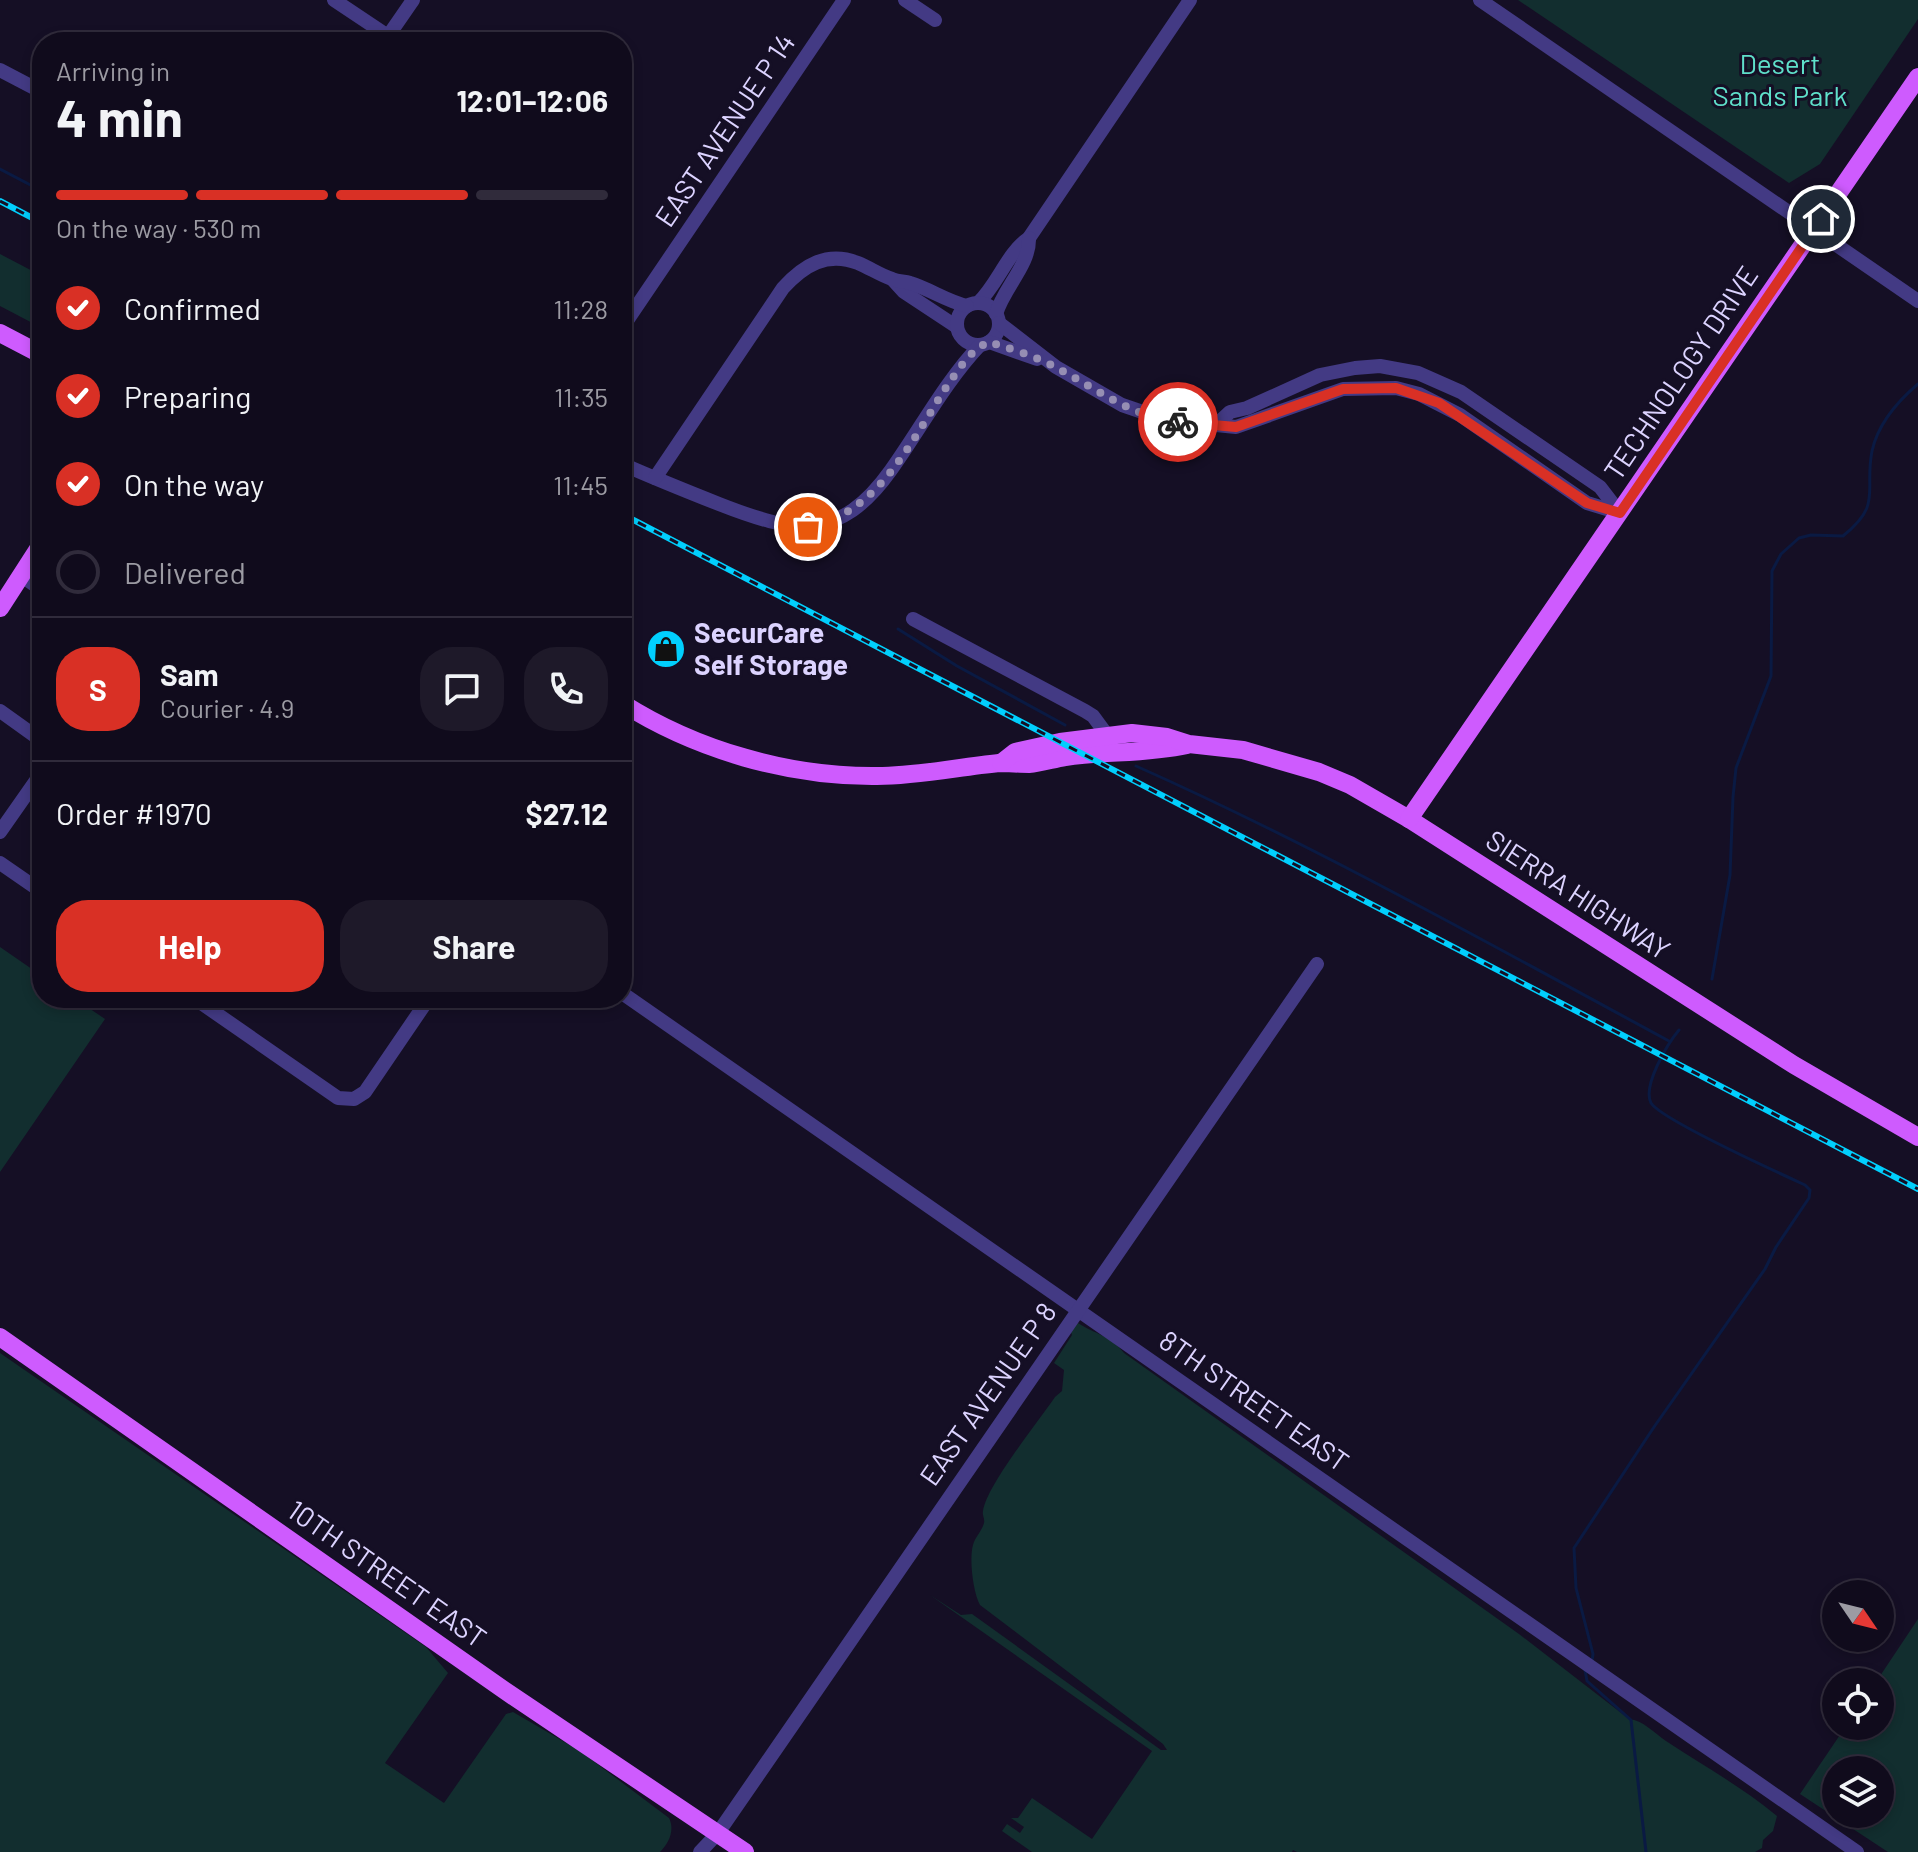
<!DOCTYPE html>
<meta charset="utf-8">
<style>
:root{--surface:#100b1c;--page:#1e1929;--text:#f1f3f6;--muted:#9c9ba3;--line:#302b3b;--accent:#d93025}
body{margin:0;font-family:Barlow,sans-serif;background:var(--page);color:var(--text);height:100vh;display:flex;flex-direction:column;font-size:30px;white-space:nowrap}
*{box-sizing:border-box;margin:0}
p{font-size:26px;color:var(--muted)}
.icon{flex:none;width:44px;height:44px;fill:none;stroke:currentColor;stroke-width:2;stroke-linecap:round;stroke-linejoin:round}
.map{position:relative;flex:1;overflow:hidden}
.drawer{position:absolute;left:32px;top:32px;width:600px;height:976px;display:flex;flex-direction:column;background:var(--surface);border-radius:32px;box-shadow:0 4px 12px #0003,0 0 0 2px var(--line)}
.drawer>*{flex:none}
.needle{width:52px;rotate:125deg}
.fabs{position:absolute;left:1822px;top:1580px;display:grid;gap:16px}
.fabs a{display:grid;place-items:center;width:72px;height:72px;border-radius:50%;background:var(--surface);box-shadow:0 4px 12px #0003,0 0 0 2px var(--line);font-size:40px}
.pin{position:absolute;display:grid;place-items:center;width:68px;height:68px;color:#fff;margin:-34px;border:4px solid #fff;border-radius:50%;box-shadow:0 2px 8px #0007}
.courier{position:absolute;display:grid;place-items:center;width:80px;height:80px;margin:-40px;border:6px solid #d93025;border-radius:50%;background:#fff;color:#222;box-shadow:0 2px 10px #0007}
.head em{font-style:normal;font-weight:700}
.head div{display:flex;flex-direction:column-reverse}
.head{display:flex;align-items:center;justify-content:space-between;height:136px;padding:0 24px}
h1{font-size:52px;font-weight:700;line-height:60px}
.bar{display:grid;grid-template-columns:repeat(4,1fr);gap:12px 8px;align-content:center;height:96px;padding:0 24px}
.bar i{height:10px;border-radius:6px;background:var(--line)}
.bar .on{background:var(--accent)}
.bar p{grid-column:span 4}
.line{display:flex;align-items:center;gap:20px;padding:0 24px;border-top:2px solid var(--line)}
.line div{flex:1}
.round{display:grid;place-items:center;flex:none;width:84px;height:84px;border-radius:32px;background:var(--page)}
ol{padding:0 24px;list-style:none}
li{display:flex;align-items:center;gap:24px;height:88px}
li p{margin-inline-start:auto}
li .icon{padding:8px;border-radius:50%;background:var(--accent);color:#fff;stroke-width:4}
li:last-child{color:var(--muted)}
li i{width:44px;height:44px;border:4px solid var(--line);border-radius:50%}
.cta{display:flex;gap:16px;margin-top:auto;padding:16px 24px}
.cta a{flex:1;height:92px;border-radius:32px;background:var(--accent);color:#fff;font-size:32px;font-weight:700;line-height:92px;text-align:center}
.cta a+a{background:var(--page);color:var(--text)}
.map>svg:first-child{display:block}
.green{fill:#122e2f;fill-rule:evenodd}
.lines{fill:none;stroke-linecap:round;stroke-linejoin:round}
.stream{stroke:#0a1a43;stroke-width:3}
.minor{stroke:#433a84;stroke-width:14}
.major{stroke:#ce5bfe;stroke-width:18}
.rail-casing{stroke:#01cffd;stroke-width:6}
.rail{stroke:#150f25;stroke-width:3;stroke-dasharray:9;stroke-linecap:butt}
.done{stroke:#968eb3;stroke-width:8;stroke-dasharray:0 14.4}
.route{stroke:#d93025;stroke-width:10}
.labels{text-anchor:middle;stroke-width:6;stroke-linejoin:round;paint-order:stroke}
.park-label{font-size:28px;fill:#5fdfca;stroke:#150f25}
.street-label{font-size:28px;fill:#dcd3ff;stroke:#150f25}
.poi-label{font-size:28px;font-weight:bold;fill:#dcd3ff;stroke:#150f25;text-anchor:start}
</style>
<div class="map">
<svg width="1918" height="1852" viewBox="0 0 1918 1852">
<rect width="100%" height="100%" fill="#150f25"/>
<!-- green -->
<g class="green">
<path d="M1518 0H1918V19L1820 164 1789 183Z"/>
<path d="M0 254 42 276V328L0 306Z"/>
<path d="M0 947 42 976V998H74L105 1019 0 1172Z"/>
<path d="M1078 1323C1095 1334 1111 1336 1124 1353L1519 1634 1629 1719C1643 1720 1654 1733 1666 1741 1704 1766 1742 1787 1777 1816L1773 1831 1763 1840 1762 1848 1755 1852H1297L1293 1850 1292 1852H1032L1002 1831 1007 1824 1020 1833 1024 1827 1011 1818H1018L1032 1798 1092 1839 1152 1751 930 1595 961 1615 972 1614 1161 1750H1167L1163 1744 980 1605C973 1592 969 1559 973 1545 975 1537 982 1531 984 1523 985 1519 982 1515 983 1511 987 1485 1038 1422 1055 1397L1062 1391 1064 1370 1054 1363 1072 1335 1070 1330Z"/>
<path d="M0 1353 426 1647 448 1673 385 1763 444 1803 506 1714 513 1712 580 1751 669 1818C675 1830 669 1843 660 1852H0Z"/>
<path d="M1918 1619V1852H1888L1800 1794 1846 1726H1880V1682H1876ZM1836 1770H1880V1814H1836Z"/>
</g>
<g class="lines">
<!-- stream -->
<g class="stream">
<path d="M0 169 42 191"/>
<path d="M898 629 957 666 1065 725"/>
<path d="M1136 766C1318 847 1493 946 1669 1041"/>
<path d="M1712 979 1730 875 1733 797 1736 768 1771 676 1772 571 1781 554 1799 538 1811 535 1843 536C1883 504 1864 492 1872 451 1878 424 1898 401 1918 384"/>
<path d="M1592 1661 1593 1654 1576 1588 1574 1548 1654 1427 1765 1269 1776 1247 1809 1198 1810 1190 1805 1185C1781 1174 1661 1119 1651 1103 1642 1086 1668 1043 1679 1030"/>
<path d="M1585 1670 1587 1681 1631 1720 1646 1852"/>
</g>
<!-- minor -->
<g class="minor">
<path d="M334 0 388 36"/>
<path d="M905 0 935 20"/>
<path d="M1480 0 1918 301"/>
<path d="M384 42 413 0"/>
<path d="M0 70 42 92"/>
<path d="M894 281 904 292 957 327"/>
<path d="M978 303C998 284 1007 253 1029 238L1190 0"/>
<circle cx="978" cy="324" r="21"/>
<path d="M996 314C1004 287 1030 265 1029 238"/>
<path d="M999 323 1056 367 1122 405 1166 420 1236 427 1343 389 1396 388 1419 394 1460 415 1587 503 1620 513"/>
<path d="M622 328 844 0"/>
<path d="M989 342 1037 359"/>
<path d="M1217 424 1230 412 1247 408 1320 375 1355 368 1380 366 1418 373 1461 392 1600 487 1620 513"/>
<path d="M622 464C654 478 686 491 719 504 793 533 839 543 891 470 921 428 945 382 980 345"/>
<path d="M655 478 783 288C804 265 827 251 858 263 870 268 880 275 892 279 898 282 904 281 910 283 930 289 946 301 967 306"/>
<path d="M20 575 42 590"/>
<path d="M913 619 1085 711 1093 716 1107 735"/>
<path d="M0 711 42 741"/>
<path d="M0 832 42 772"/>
<path d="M0 863 42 892"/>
<path d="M622 993 1857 1852"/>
<path d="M194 998 338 1098 354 1099 365 1092 429 998"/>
<path d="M700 1852 718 1833 776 1749 1317 964"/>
</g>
<!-- major -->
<g class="major">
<path d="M0 333 42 355"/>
<path d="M0 608 42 543"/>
<path d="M622 703C696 750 789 777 877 776 918 776 958 767 999 763 1009 763 1019 764 1029 764 1041 763 1053 759 1065 757 1105 751 1147 754 1187 745"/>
<path d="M1001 763 1015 752 1060 742 1132 733 1167 737 1189 744 1243 750 1319 772 1350 785 1409 819 1794 1065 1918 1137"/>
<path d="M1409 819 1918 77"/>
<path d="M0 1337 504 1690 745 1852"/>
</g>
<defs>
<g id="rail">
<path d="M0 201 42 223"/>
<path d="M622 514 1918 1189"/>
</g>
</defs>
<!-- rail casing -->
<use href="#rail" class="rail-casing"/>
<!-- rail -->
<use href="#rail" class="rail"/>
</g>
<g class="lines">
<!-- done -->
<path class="done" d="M808 527C878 514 912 440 947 386 959 369 970 350 989 342 1012 349 1038 357 1059 369 1098 390 1133 417 1178 422"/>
<!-- route -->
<path class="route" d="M1178 422 1236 427 1343 389 1396 388 1439 403 1587 503 1620 513 1821 219"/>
</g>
<!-- icons -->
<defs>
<symbol id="shop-disc" viewBox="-11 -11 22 22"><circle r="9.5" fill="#01cffd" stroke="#150f25"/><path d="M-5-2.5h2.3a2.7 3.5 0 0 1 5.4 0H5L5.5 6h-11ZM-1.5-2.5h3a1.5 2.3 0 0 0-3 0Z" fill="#111"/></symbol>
</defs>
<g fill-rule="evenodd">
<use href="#shop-disc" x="644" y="627" width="44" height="44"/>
</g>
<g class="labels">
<!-- park labels -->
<g class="park-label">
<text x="1780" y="74">Desert<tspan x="1780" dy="32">Sands Park</tspan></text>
</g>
<!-- street labels -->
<g class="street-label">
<text transform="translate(725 130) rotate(-56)" y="10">EAST AVENUE P 14</text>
<text transform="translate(1681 373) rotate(-56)" y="10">TECHNOLOGY DRIVE</text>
<text transform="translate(1578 895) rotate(33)" y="10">SIERRA HIGHWAY</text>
<text transform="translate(988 1394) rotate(-55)" y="10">EAST AVENUE P 8</text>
<text transform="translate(1254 1401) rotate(35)" y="10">8TH STREET EAST</text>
<text transform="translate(387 1574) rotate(35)" y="10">10TH STREET EAST</text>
</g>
<!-- poi labels -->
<g class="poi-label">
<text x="694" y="643">SecurCare<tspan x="694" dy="32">Self Storage</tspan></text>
</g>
</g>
</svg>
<div class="fabs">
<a><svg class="needle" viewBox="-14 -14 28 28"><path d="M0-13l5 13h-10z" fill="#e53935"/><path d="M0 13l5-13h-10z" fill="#9c9ba3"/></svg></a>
<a><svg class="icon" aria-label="locate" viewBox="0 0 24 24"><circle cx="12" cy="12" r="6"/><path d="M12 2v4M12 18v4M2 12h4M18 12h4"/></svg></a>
<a><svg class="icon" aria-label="layers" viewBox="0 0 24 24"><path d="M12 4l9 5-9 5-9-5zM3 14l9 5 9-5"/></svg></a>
</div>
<div class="pin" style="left:808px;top:527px;background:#ea580c"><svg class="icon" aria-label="bag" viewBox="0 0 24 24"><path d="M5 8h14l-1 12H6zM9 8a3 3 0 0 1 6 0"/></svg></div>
<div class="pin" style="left:1821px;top:219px;background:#1f2937"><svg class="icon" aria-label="home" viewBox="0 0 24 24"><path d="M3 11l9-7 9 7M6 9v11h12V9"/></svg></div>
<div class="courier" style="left:1178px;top:422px"><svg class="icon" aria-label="bike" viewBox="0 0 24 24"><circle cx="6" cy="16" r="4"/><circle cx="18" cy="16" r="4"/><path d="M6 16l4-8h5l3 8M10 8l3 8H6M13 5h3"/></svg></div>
<section class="drawer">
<div class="head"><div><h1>4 min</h1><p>Arriving in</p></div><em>12:01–12:06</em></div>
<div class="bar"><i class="on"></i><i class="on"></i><i class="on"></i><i></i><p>On the way · 530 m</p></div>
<ol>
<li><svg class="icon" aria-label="check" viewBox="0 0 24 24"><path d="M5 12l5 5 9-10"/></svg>Confirmed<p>11:28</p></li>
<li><svg class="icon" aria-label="check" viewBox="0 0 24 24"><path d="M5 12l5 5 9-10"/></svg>Preparing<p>11:35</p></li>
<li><svg class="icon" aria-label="check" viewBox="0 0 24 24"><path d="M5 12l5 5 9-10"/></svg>On the way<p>11:45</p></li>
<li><i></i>Delivered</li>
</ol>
<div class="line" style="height:144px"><b class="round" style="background:var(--accent);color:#fff">S</b><div><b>Sam</b><p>Courier · 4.9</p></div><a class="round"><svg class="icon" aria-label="chat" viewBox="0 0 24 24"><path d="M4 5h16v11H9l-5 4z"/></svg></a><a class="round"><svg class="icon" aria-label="phone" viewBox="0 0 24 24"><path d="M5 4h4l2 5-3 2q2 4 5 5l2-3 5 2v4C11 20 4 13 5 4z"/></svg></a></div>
<div class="line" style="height:104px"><div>Order #1970</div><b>$27.12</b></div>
<div class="cta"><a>Help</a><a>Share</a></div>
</section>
</div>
